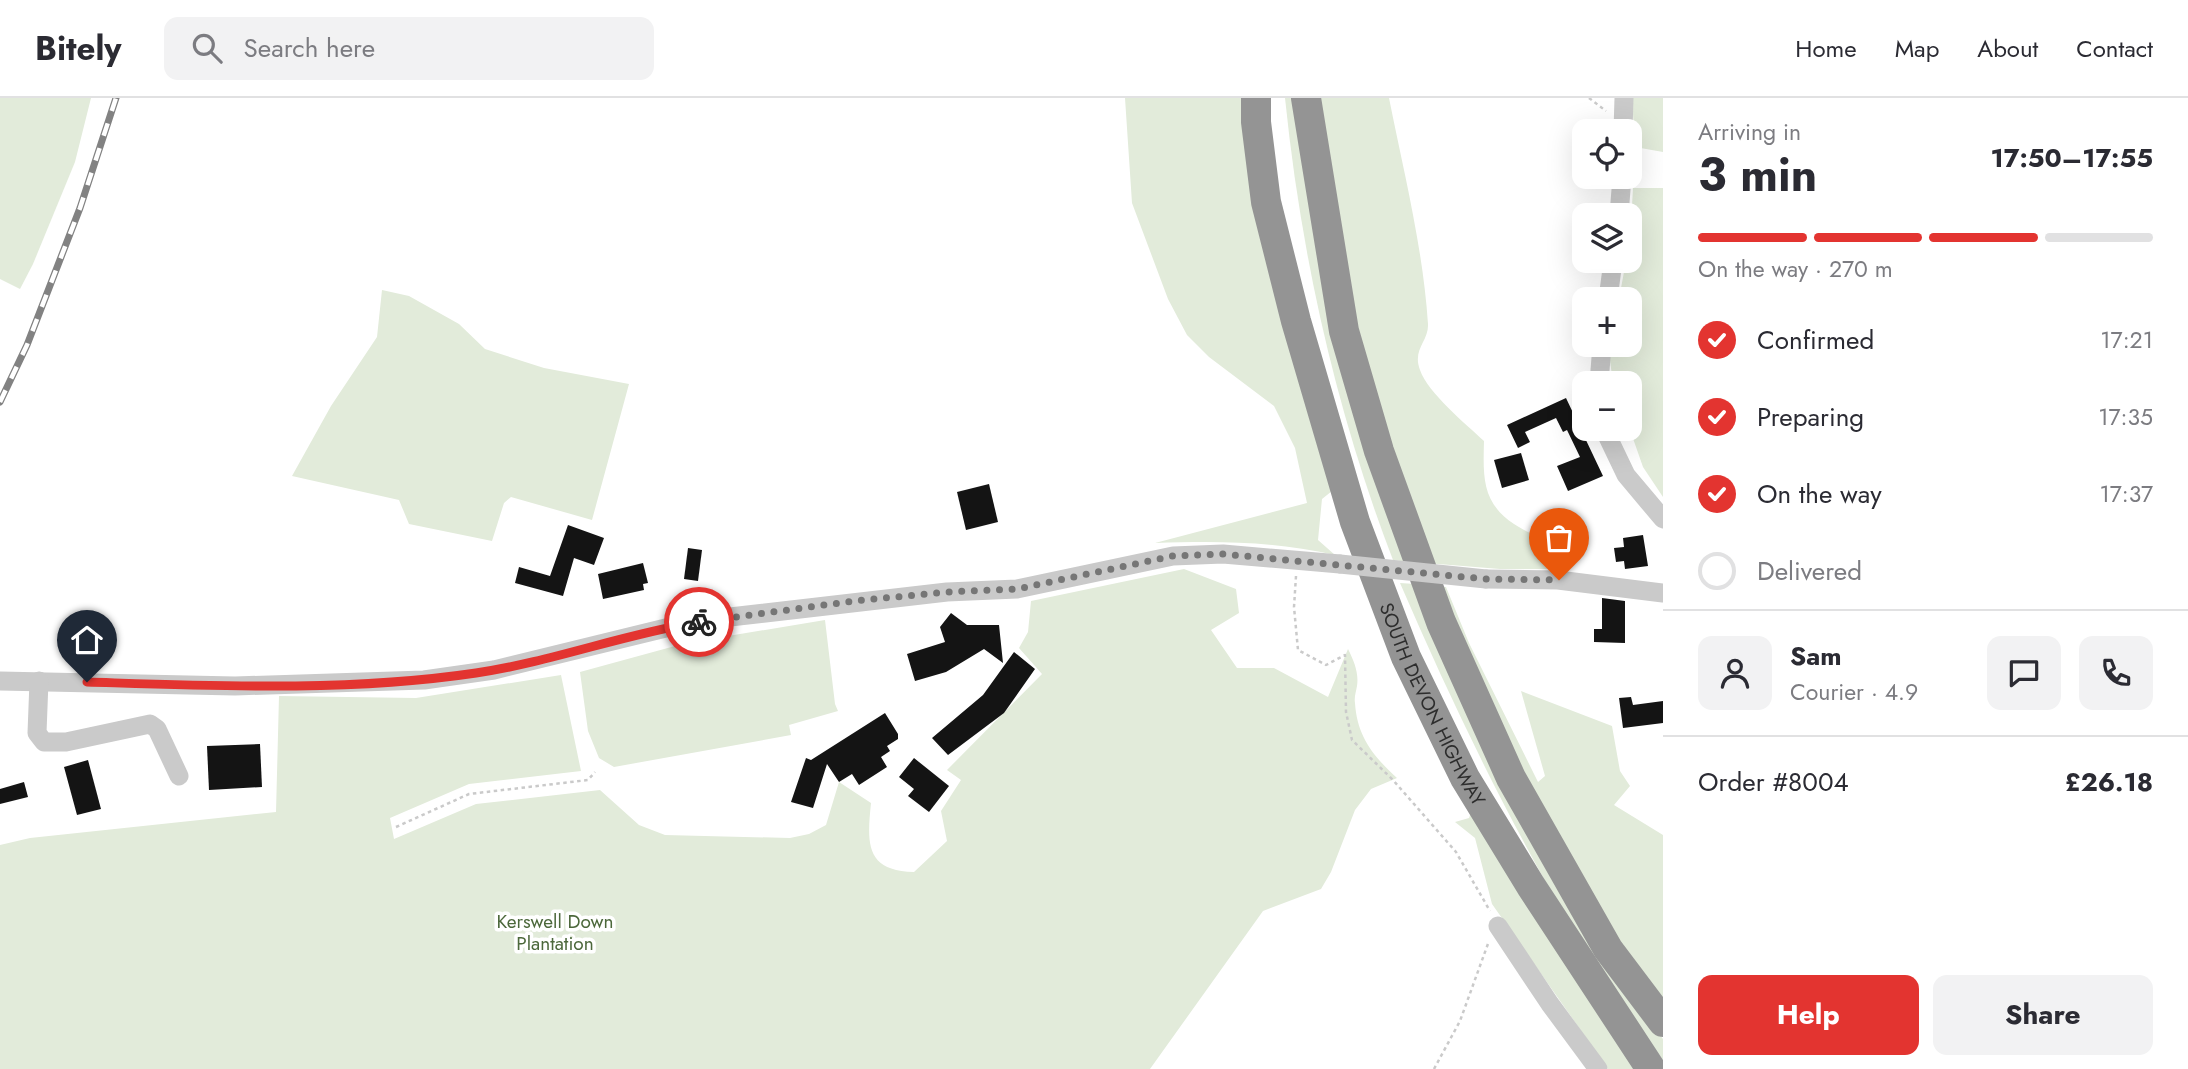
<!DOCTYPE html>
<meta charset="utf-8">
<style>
:root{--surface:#fff;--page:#f2f2f3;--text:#2b2b33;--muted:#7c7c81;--line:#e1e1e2;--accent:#e33430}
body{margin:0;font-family:Jost,sans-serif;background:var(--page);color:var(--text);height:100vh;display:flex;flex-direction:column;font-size:26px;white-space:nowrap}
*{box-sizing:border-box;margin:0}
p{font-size:23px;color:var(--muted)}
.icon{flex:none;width:38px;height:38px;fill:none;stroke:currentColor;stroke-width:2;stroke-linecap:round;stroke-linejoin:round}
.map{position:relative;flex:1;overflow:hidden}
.panel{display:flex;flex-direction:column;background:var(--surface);width:525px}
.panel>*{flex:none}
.buttons{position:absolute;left:1572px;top:21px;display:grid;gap:14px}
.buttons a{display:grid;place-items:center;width:70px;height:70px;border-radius:14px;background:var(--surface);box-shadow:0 7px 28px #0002;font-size:35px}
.pin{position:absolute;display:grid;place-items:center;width:60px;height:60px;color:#fff;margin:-72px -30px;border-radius:50% 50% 50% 0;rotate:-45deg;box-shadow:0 0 7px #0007}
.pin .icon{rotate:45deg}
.courier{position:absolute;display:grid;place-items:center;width:70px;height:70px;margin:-35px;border:5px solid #e33430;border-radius:50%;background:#fff;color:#222;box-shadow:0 2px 9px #0007}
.summary em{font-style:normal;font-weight:700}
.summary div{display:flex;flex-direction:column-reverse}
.summary{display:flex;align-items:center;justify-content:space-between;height:119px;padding:0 35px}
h1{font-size:46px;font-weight:700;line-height:52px}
.bar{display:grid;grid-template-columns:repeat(4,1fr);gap:10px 7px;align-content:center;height:84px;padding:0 35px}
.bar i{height:9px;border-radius:5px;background:var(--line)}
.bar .on{background:var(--accent)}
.bar p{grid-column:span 4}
.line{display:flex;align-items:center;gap:18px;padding:0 35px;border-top:2px solid var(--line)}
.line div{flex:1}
.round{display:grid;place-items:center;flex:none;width:74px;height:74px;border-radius:14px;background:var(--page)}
ol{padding:0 35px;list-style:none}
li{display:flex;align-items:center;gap:21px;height:77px}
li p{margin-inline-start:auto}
li .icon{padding:7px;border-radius:50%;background:var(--accent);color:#fff;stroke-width:4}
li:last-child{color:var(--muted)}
li i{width:38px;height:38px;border:4px solid var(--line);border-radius:50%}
.primary-button{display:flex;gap:14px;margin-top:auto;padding:14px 35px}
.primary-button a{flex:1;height:80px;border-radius:14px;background:var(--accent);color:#fff;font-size:28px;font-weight:700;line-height:80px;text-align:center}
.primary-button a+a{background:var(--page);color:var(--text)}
header{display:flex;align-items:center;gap:42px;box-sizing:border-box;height:98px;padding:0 35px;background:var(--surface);border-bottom:2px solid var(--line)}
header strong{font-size:33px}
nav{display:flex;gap:38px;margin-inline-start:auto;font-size:24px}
.search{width:490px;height:63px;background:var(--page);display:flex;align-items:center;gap:18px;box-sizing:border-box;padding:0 24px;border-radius:14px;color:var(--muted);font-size:26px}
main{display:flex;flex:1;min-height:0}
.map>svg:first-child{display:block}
.green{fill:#e2ebda}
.building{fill:#141414}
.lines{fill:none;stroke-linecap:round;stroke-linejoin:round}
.path{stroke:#cacaca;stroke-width:2.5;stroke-dasharray:3.5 3.5;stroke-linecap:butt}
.minor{stroke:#cacaca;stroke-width:19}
.highway{stroke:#949494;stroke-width:30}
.rail-casing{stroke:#828282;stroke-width:7}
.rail{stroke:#fff;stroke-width:4.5;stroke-dasharray:13;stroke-linecap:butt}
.minor-bridge{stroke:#cacaca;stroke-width:19}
.done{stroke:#767676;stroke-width:7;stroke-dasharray:0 12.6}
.route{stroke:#e33430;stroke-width:9}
.labels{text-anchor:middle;stroke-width:7;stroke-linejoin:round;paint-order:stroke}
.street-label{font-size:19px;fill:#2d2d2d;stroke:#fff}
.park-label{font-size:19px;fill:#4c683b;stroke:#fff}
</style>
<header>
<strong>Bitely</strong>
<div class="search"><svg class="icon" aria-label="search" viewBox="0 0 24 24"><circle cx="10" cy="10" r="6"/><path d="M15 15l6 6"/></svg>Search here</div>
<nav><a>Home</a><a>Map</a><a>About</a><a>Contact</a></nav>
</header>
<main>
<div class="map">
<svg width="1663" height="971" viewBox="0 0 1663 971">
<rect width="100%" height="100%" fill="#fff"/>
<!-- green -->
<g class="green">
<path d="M0 0H91L75 64 33 166 20 191 0 181Z"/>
<path d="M1125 0H1266L1282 122 1337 389 1322 401 1318 442 1335 457C1272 443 1219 443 1155 445L1307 405 1295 350 1274 308 1209 259 1187 237 1168 201 1132 105Z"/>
<path d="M1285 0H1296L1408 464 1393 462C1336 314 1301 157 1285 0Z"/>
<path d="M1314 0H1389C1404 75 1423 150 1428 226 1429 243 1412 251 1420 272 1428 295 1466 326 1484 343 1483 379 1482 405 1514 426 1527 434 1535 439 1550 440L1547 471H1500L1426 465 1356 228Z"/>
<path d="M1632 0H1663V54L1635 49Z"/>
<path d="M1633 90H1663V399L1643 369 1629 329V285H1613L1609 255 1611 247H1629V201H1619L1626 163H1629Z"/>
<path d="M382 192 409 198 459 226 485 251 544 270 629 286 592 422 511 399 504 405 492 443 409 426 399 402 292 378 331 308 377 239Z"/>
<path d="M1184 471 1236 491 1239 515 1211 532 1237 570H1274L1328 599 1348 551C1354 563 1359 575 1357 588 1356 594 1354 599 1355 605 1357 638 1373 658 1397 680L1371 691 1355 712 1331 774 1321 791 1263 813 1150 971H0V747L30 740 276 714 279 598 416 600 561 577 581 673 469 686 390 720 394 741 476 706 600 692 639 727 665 737 790 740 809 736 826 727 839 684 871 705C867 745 865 773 914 774L947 743 941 713 961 682 947 672 1042 576 1019 550 1028 534 1031 503Z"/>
<path d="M1400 485 1415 486 1599 852 1663 941V962C1631 917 1598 873 1570 826 1505 716 1450 601 1400 485Z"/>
<path d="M1434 488 1446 489 1469 545 1538 684 1545 678 1521 593 1612 628 1620 673 1630 688 1614 707 1663 737V913L1537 711Z"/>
<path d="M825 522 835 606 838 613 789 627 791 637 614 669 599 660 588 633 580 574 686 545Z"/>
<path d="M1474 706 1503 739 1649 971H1608L1492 806 1475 740 1455 724 1469 720Z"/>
</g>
<!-- building -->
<g class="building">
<path d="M1566 300 1603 378 1568 393 1557 368 1580 359 1567 332 1563 334 1556 320 1525 334 1530 344 1518 350 1507 327Z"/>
<path d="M1521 355 1529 382 1502 390 1494 362Z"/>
<path d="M989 386 998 424 966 432 957 394Z"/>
<path d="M568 427 604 440 594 467 574 460 563 498 515 485 519 469 550 478Z"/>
<path d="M1643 437 1648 468 1625 471 1624 463 1616 464 1614 450 1624 449 1623 440Z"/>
<path d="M688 450 702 452 698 483 684 481Z"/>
<path d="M643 465 648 485 643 486 644 492 603 501 598 476Z"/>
<path d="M1602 500 1625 503V545L1594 544V531H1602Z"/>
<path d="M951 515 967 527H999L1003 565 984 551 946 574 915 583 907 556 945 544 940 529Z"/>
<path d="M1014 554 1035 571 1004 615 948 657 932 640 983 597Z"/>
<path d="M1631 599 1633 607 1663 603V625L1623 630 1619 600Z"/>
<path d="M885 615 898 636V641L887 648 890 653 881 659 887 669 859 687 852 676 839 684 827 666 813 710 791 704 806 660 811 662Z"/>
<path d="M260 646 262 689 209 692 207 648Z"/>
<path d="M914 660 949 688 929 714 908 698 914 691 899 679Z"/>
<path d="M88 662 101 711 77 717 64 669Z"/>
<path d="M24 684 28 699 0 706V691Z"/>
</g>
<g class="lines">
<!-- path -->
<g class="path">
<path d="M1589 0 1606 13"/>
<path d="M1296 478 1294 509 1298 552 1326 567 1345 557 1346 614 1352 642 1393 682 1456 754 1490 813"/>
<path d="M396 729 469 696 588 682 595 674"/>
<path d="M1434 971 1460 923 1489 843"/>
</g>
<!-- minor -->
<g class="minor">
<path d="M1623 33 1624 0"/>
<path d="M1619 117 1622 79"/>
<path d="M1608 201 1613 163"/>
<path d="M1599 285 1602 247"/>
<path d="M1604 331 1626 377 1663 421"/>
<path d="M1486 481 1558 482 1663 495"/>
<path d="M0 583 235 588 424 582 494 572 678 527 730 519 947 494 1017 491 1173 458 1223 456 1340 466"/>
<path d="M39 583 37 635 44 644H66L150 626 157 631 179 678"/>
<path d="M1498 828 1550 906 1598 971"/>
</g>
<!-- highway -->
<g class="highway">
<path id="s1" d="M1256 0V24L1266 104 1296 223 1355 424 1406 559 1465 680 1531 788 1651 971"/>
<path d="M1306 0 1344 233 1379 353 1441 524 1511 680 1608 851 1663 924"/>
</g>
<defs>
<path id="rail" d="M0 304 27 247 80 110 116 0"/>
</defs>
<!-- rail casing -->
<use href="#rail" class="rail-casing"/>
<!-- rail -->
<use href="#rail" class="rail"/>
<!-- minor-bridge -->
<path class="minor-bridge" d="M1340 466 1486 481"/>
</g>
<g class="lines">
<!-- done -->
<path class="done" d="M699 524 854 503 947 494 1017 491 1173 458 1223 456 1486 481 1559 482"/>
<!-- route -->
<path class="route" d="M87 584C216 588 348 594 476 575 551 564 624 536 699 524"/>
</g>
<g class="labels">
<!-- street labels -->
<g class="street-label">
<text dy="7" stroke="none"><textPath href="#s1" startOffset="635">SOUTH DEVON HIGHWAY</textPath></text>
</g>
<!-- park labels -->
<g class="park-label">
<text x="555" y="830">Kerswell Down<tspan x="555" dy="22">Plantation</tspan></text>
</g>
</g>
</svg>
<div class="buttons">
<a><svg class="icon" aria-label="locate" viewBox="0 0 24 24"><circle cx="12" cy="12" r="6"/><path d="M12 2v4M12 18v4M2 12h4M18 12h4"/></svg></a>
<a><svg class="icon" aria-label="layers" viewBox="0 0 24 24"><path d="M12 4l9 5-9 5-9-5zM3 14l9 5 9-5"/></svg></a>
<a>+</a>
<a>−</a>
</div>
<div class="pin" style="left:1559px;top:482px;background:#ea580c"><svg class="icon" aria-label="bag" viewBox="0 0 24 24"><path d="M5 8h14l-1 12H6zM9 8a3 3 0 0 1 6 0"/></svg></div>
<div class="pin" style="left:87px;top:584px;background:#1f2937"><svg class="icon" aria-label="home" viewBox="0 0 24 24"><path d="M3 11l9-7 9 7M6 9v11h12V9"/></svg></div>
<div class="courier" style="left:699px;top:524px"><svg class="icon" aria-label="bike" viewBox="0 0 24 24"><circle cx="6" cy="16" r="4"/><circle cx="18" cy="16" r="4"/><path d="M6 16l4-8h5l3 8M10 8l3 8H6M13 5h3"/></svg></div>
</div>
<section class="panel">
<div class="summary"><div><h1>3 min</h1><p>Arriving in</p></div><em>17:50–17:55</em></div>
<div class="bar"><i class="on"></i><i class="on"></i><i class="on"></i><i></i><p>On the way · 270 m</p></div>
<ol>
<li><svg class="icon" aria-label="check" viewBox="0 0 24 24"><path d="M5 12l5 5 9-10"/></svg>Confirmed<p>17:21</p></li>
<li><svg class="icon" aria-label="check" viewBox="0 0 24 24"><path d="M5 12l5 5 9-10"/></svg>Preparing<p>17:35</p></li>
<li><svg class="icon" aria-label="check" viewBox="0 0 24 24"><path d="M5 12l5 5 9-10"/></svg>On the way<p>17:37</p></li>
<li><i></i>Delivered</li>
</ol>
<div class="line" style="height:126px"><a class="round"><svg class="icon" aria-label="person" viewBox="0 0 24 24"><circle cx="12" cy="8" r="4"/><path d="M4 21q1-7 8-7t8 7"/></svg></a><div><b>Sam</b><p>Courier · 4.9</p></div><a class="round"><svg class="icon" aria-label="chat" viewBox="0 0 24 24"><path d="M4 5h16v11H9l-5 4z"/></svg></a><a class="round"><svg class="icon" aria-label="phone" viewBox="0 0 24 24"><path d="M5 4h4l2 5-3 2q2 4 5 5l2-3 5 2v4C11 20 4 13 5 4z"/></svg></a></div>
<div class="line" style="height:91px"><div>Order #8004</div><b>£26.18</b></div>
<div class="primary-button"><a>Help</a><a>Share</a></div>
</section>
</main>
